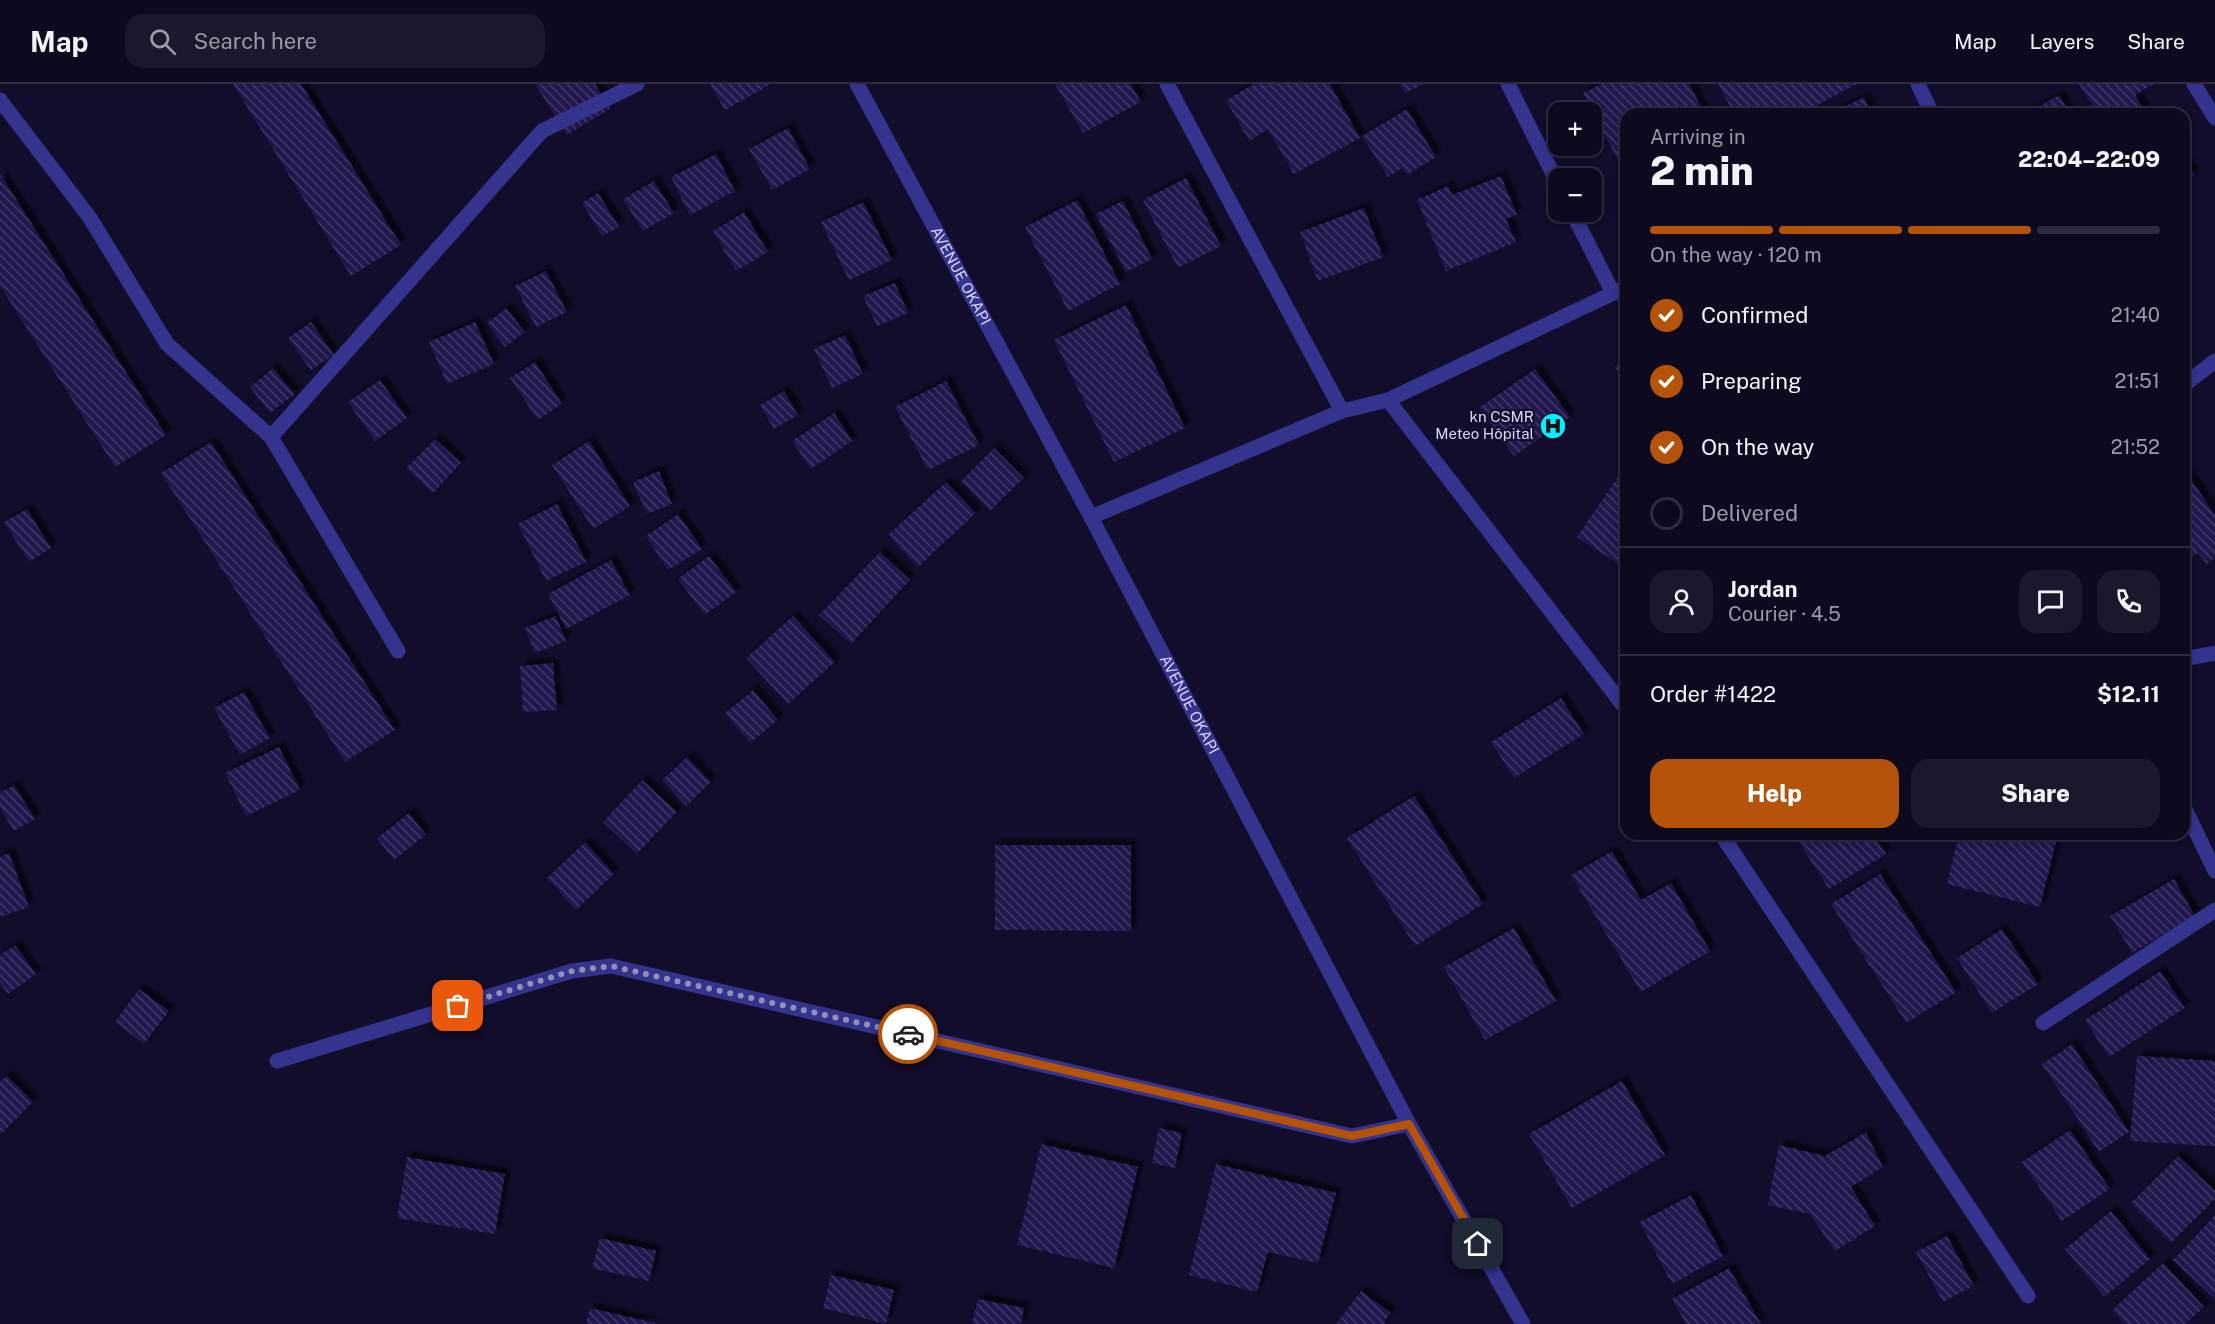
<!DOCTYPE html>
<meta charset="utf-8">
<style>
:root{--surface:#0d0a20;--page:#1b182d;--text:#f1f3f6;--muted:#9a9aa5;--line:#2d2b3e;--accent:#b45309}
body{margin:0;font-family:"Public Sans",sans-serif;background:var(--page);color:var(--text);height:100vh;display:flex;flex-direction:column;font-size:22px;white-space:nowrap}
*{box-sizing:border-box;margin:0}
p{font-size:20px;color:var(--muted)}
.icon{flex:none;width:33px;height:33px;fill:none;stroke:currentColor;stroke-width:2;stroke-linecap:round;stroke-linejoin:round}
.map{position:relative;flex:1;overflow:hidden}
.side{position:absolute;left:1620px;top:24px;width:570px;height:732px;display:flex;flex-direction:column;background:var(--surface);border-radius:18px;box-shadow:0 3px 9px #0003,0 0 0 2px var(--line)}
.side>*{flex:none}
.tools{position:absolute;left:1548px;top:18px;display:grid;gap:12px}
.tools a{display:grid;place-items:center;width:54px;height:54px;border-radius:12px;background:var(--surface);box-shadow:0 3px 9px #0003,0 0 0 2px var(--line);font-size:30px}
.pin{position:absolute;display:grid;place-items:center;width:51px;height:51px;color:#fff;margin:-26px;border-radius:12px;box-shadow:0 3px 9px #0006}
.courier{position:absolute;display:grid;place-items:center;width:60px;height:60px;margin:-30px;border:4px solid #b45309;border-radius:50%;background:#fff;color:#222;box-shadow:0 2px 8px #0007}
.headline em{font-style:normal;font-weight:800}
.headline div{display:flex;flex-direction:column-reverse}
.headline{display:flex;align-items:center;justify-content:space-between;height:102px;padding:0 30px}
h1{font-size:39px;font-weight:800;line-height:45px}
.bar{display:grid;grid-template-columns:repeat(4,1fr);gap:9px 6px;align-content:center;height:72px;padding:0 30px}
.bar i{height:8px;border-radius:4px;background:var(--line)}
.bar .selected{background:var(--accent)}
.bar p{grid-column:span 4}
.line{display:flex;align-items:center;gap:15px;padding:0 30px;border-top:2px solid var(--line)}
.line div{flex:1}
.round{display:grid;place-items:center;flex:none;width:63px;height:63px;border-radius:18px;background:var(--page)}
ol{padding:0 30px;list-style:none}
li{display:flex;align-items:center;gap:18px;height:66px}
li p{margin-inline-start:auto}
li .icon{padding:6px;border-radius:50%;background:var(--accent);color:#fff;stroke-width:4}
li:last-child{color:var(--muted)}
li i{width:33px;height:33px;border:3px solid var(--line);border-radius:50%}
.cta{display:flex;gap:12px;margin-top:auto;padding:12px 30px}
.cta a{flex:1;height:69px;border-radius:18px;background:var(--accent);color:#fff;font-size:24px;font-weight:800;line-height:69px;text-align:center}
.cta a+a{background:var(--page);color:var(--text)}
header{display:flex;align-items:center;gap:36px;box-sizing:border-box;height:84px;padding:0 30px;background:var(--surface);border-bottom:2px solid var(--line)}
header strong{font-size:28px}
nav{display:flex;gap:33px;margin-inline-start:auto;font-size:21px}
.search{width:420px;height:54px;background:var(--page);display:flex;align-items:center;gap:15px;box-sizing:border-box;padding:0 21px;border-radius:18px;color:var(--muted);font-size:22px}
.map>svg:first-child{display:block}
.building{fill:url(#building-back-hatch);filter:url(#shadow)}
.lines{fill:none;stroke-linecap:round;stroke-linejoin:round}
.minor{stroke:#34338e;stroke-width:15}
.done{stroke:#9490b4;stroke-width:6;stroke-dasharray:0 10.8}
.route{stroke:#b45309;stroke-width:8}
.labels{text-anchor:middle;stroke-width:4.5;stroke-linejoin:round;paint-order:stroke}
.street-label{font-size:15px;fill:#dad7ff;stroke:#110d2a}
.poi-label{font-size:15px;fill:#dad7ff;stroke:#110d2a;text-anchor:end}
</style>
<header>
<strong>Map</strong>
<div class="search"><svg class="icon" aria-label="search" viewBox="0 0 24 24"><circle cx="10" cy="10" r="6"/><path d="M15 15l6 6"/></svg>Search here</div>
<nav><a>Map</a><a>Layers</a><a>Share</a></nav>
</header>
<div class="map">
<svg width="2215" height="1240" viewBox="0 0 2215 1240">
<defs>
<pattern id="building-back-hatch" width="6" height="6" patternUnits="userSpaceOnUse" patternTransform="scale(1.5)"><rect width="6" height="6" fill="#21174e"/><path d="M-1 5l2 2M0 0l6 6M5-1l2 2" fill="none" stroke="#413869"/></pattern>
<filter id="shadow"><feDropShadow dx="5.5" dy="-5.5" stdDeviation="1.5" flood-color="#0009"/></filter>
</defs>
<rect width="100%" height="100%" fill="#110d2a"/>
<!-- building -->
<g class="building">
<path d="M233 0H301L401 161 351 192Z"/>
<path d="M535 0H595L610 25 567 51Z"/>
<path d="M710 0H771L725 26Z"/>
<path d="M1055 0H1131L1141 18 1083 49Z"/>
<path d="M1254 0H1330L1360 54 1294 90 1268 45 1249 57 1226 16Z"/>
<path d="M1400 0H1423L1405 9Z"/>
<path d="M1602 0H1689L1705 30H1626V80L1621 82 1583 9Z"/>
<path d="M1718 0H1857L1800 30H1734Z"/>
<path d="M2079 0H2154L2135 11 2147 30H2098Z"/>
<path d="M2059 11 2070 30H2026Z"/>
<path d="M1864 13 1872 30H1830Z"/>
<path d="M1407 25 1436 73 1407 91 1402 84 1388 93 1362 52Z"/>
<path d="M788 44 810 85 772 106 749 65Z"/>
<path d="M716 70 735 107 690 131 671 93Z"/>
<path d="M2184 74 2194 91 2184 97Z"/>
<path d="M0 90 166 351 115 383 0 202Z"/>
<path d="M1501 92 1517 131 1506 135 1516 158 1446 187 1417 116 1448 102 1452 111Z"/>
<path d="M1186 94 1221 162 1178 184 1143 116Z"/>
<path d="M654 97 674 129 643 147 623 115Z"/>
<path d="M598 109 619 143 602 152 582 119Z"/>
<path d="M1077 116 1120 200 1068 227 1025 143Z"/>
<path d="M1123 117 1152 175 1126 188 1096 130Z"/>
<path d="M863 118 892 176 849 196 821 138Z"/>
<path d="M1364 124 1383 173 1318 197 1300 148Z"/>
<path d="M744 128 768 168 736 187 713 147Z"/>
<path d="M546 187 567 228 536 243 515 202Z"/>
<path d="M895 199 908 229 877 242 863 212Z"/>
<path d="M1126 221 1185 344 1114 378 1054 256Z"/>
<path d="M506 224 525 248 505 263 487 239Z"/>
<path d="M311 238 334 271 311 286 288 254Z"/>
<path d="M475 238 494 280 447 300 429 258Z"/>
<path d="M845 251 863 290 832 304 814 265Z"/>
<path d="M1626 275V298L1615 283Z"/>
<path d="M535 278 562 320 538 336 510 294Z"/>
<path d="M273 284 295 310 270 329 250 303Z"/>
<path d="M1535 285 1570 333 1514 372 1480 323Z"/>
<path d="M380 296 407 334 375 357 348 318Z"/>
<path d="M946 297 979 361 928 386 895 323Z"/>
<path d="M784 307 798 331 774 345 760 321Z"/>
<path d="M834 329 852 357 811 385 792 357Z"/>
<path d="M435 355 461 379 433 409 406 384Z"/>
<path d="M589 357 630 422 593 445 552 381Z"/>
<path d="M211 358 395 646 345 678 161 389Z"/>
<path d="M994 364 1024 394 990 427 961 397Z"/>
<path d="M1626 381V485L1577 453Z"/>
<path d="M2184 385 2215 431V474L2207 480 2198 469 2184 479Z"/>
<path d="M659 387 672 420 647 430 633 398Z"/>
<path d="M946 398 976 429 918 483 888 451Z"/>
<path d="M557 420 586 478 546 497 518 440Z"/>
<path d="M27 425 51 464 29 478 4 438Z"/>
<path d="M678 430 702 465 668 486 646 452Z"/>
<path d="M880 468 910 496 851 560 819 531Z"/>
<path d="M709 472 736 508 705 531 678 495Z"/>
<path d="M611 476 630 511 566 545 548 510Z"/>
<path d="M556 532 566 557 535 569 525 544Z"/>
<path d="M793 532 835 578 788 620 746 574Z"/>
<path d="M553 579 557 626 523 628 520 582Z"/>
<path d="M753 606 778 636 750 659 725 629Z"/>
<path d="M244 608 270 654 240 671 214 624Z"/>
<path d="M1561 614 1584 650 1514 694 1491 658Z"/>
<path d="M279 663 300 706 246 732 225 689Z"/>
<path d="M687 673 711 698 686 722 662 696Z"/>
<path d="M642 696 677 728 637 770 603 738Z"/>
<path d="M14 701 35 735 14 747 0 724V709Z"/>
<path d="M1414 712 1483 820 1415 862 1347 754Z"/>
<path d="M409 729 426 751 394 776 377 754Z"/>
<path d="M1799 750H1873L1886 770 1829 805 1795 752Z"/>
<path d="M1959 750H2058L2040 823 1947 800Z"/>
<path d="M585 758 614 790 576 826 547 794Z"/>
<path d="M995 761H1131V847L995 846Z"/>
<path d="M1612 767 1641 816 1671 799 1710 867 1641 908 1571 791Z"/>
<path d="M9 769 29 823 0 833V773Z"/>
<path d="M1880 790 1956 908 1906 939 1831 820Z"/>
<path d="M2174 795 2195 832 2132 869 2110 832Z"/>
<path d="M1514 844 1556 917 1485 956 1444 883Z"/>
<path d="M2002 845 2038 900 1992 929 1957 874Z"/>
<path d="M15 861 36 890 8 910 0 899V871Z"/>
<path d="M2160 887 2185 924 2109 973 2085 936Z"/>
<path d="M139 905 169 927 144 960 115 938Z"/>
<path d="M2072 960 2129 1048 2099 1068 2042 980Z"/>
<path d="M2137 972 2215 977V1062L2130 1057Z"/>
<path d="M7 992 33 1018 0 1051V998Z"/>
<path d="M1622 997 1665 1071 1572 1124 1529 1050Z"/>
<path d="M1159 1044 1182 1049 1175 1084 1152 1079Z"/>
<path d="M2070 1046 2110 1105 2062 1137 2022 1078Z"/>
<path d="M1866 1048 1883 1083 1851 1103 1875 1142 1835 1167 1810 1130 1768 1121 1779 1061 1825 1072Z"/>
<path d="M1041 1060 1138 1083 1114 1184 1017 1161Z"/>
<path d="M2178 1072 2215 1107V1115L2171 1159 2131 1119Z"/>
<path d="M407 1073 505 1090 495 1150 397 1134Z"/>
<path d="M1216 1080 1336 1109 1318 1179 1268 1168 1257 1208 1189 1191Z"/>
<path d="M1691 1111 1723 1172 1672 1200 1640 1138Z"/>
<path d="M2111 1127 2150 1175 2104 1213 2065 1165Z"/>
<path d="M2215 1131V1215L2173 1176Z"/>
<path d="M1947 1152 1974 1202 1943 1218 1916 1168Z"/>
<path d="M600 1154 656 1167 649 1197 592 1184Z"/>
<path d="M2163 1179 2204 1223 2185 1240H2125L2112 1226Z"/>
<path d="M1729 1184 1761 1240H1686L1672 1215Z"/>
<path d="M831 1191 894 1206 886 1240 823 1224Z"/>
<path d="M1361 1207 1391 1229 1384 1238 1386 1240H1336Z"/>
<path d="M978 1215 1024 1224 1021 1240H972Z"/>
<path d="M590 1224 655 1239V1240H586Z"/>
</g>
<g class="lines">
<!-- minor -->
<g class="minor">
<path id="s1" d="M857 0 1091 433 1409 1040 1523 1240"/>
<path d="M1167 0 1342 327"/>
<path d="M1508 0 1558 100"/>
<path d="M1918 0 1932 30"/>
<path d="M2194 0 2215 34"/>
<path d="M0 16 90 134 167 260 271 353 398 567"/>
<path d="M1572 128 1613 209"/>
<path d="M2184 301 2215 277"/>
<path d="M1388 316 1626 625"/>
<path d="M271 353 542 47 637 0"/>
<path d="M1091 433 1342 327 1388 316 1626 203"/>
<path d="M2184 575 2215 569"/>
<path d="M2184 723 2215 787"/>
<path d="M1721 750 2028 1212"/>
<path d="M2043 939 2215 826"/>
<path d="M277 977 572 887 611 882 1352 1052 1409 1040"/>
</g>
</g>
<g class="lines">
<!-- done -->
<path class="done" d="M458 922 572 887 611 882 908 950"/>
<!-- route -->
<path class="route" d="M908 950 1352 1052 1409 1040 1478 1160"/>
</g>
<!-- icons -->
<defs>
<symbol id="hospital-disc" viewBox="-11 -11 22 22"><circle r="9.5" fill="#03eeff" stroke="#110d2a"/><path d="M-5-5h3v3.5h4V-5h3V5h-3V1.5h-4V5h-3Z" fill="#111"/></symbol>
</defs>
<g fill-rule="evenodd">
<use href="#hospital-disc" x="1538" y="327" width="30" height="30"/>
</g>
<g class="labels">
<!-- street labels -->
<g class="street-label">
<text dy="5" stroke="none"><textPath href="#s1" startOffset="218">AVENUE OKAPI</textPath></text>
<text dy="5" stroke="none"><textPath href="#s1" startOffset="704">AVENUE OKAPI</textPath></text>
</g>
<!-- poi labels -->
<g class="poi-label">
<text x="1534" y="338">kn CSMR<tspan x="1534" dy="17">Meteo Hôpital</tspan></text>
</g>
</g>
</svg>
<div class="tools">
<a>+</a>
<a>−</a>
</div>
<div class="pin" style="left:458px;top:922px;background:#ea580c"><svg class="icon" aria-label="bag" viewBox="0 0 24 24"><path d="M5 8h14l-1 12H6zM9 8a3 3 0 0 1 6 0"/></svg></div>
<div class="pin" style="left:1478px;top:1160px;background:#1f2937"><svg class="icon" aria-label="home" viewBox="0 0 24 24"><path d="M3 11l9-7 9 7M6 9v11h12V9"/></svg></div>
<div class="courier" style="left:908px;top:950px"><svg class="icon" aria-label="car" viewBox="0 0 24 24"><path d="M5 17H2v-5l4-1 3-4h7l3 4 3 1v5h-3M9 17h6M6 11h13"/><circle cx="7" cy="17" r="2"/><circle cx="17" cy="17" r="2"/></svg></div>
<section class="side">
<div class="headline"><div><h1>2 min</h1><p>Arriving in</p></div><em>22:04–22:09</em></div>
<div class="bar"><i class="selected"></i><i class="selected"></i><i class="selected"></i><i></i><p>On the way · 120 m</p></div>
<ol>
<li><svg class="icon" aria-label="check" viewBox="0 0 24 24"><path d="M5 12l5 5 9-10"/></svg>Confirmed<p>21:40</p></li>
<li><svg class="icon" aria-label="check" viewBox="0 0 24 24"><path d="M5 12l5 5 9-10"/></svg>Preparing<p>21:51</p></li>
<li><svg class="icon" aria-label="check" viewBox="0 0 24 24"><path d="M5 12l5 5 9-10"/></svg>On the way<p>21:52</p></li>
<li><i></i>Delivered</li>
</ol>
<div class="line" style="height:108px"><a class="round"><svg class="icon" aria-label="person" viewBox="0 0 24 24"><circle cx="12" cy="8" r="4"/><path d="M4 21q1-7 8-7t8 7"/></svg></a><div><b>Jordan</b><p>Courier · 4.5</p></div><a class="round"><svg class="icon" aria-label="chat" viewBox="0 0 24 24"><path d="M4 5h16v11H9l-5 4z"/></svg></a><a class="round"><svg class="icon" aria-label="phone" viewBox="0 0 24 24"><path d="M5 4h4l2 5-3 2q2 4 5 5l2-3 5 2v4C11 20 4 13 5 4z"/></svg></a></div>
<div class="line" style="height:78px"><div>Order #1422</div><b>$12.11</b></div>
<div class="cta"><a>Help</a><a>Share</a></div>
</section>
</div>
